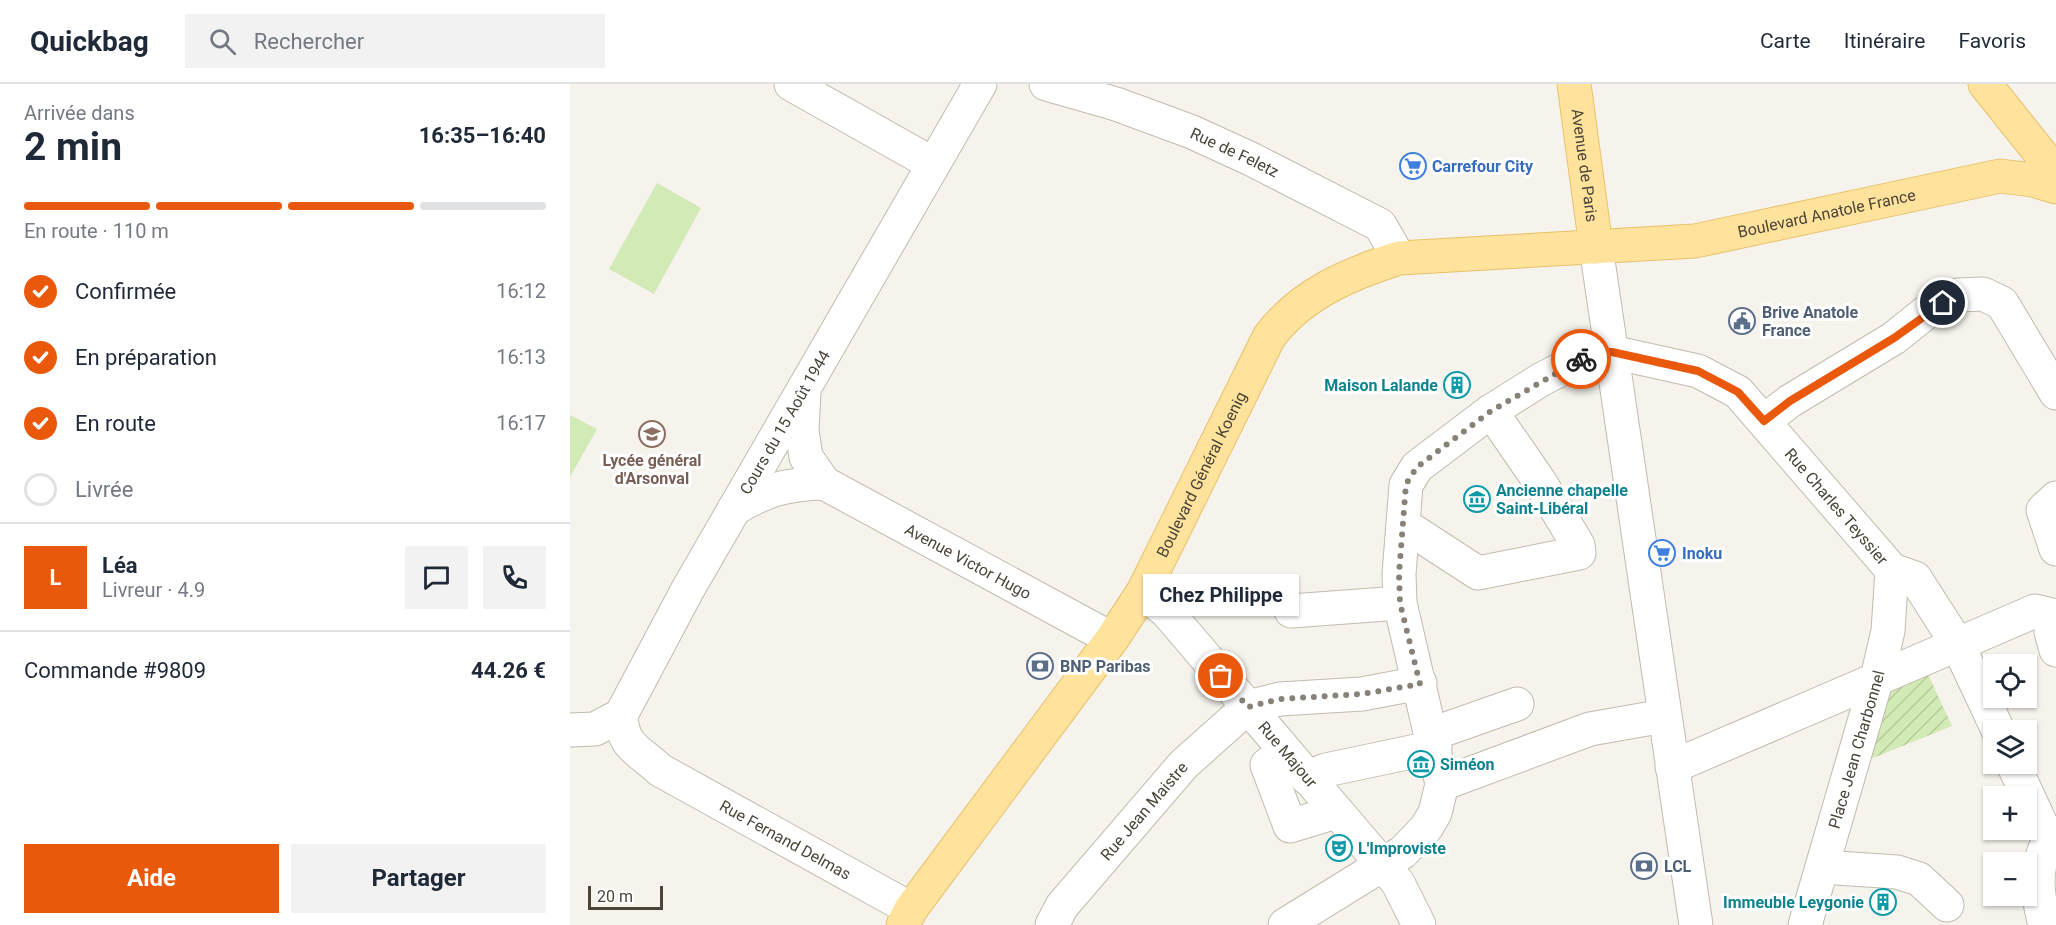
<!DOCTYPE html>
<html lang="fr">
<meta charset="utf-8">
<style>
:root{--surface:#fff;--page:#f2f2f3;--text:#1f2937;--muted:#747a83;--line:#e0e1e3;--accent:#ea580c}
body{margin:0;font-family:Roboto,sans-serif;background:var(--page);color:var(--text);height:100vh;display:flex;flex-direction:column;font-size:22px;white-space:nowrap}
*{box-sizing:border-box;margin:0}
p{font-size:20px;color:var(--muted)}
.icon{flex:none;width:33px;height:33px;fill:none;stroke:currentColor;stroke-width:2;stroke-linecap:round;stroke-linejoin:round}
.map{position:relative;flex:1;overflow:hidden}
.drawer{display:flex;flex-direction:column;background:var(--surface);width:570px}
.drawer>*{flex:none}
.fabs{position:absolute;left:1413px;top:570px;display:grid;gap:12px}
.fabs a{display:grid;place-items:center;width:54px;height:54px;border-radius:0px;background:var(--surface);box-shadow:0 2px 4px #0004;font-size:30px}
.scale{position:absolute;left:18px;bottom:15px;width:75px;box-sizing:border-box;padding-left:6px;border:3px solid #4b4439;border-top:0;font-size:16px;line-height:21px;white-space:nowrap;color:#4b4439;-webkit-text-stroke:4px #fff;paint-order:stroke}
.pin{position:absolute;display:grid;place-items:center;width:51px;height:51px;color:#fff;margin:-26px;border:3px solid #fff;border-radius:50%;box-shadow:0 2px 6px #0007}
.courier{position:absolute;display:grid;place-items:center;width:60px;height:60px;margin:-30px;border:4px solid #ea580c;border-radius:50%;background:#fff;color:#222;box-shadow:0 2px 8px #0007}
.bubble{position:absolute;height:42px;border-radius:0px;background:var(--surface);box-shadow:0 2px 4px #0004;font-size:20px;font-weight:700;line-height:42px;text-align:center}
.headline em{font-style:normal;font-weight:700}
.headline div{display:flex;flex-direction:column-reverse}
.headline{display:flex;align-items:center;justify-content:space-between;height:102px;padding:0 24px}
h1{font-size:39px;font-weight:700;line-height:45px}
.bar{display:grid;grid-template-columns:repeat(4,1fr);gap:9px 6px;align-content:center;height:72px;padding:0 24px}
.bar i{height:8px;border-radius:4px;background:var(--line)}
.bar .current{background:var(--accent)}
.bar p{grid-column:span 4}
.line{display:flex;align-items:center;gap:15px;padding:0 24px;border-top:2px solid var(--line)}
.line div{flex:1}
.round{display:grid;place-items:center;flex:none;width:63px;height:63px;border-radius:0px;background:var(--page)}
ol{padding:0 24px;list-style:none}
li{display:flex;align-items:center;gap:18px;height:66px}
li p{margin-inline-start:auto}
li .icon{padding:6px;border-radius:50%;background:var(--accent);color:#fff;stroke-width:4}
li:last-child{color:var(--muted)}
li i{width:33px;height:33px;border:3px solid var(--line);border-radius:50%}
.cta{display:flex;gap:12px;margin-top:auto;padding:12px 24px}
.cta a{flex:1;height:69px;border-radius:0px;background:var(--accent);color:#fff;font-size:24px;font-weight:700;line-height:69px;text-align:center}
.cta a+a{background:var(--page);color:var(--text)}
header{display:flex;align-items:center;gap:36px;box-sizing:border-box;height:84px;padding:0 30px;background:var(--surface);border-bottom:2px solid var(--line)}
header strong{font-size:28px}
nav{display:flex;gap:33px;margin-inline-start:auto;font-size:21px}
.search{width:420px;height:54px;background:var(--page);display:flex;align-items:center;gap:15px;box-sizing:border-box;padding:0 21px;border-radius:0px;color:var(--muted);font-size:22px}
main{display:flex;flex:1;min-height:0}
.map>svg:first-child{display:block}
.garden{fill:url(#garden-furrows)}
.pitch{fill:#d2eab5}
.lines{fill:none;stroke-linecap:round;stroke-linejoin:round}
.minor-casing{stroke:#c2bbae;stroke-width:35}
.major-casing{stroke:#e6c16a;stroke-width:35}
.minor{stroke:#fff;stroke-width:33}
.major{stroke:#ffe39c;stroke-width:33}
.done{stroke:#878178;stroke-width:6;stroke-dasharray:0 10.8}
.route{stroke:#ea580c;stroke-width:8}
.labels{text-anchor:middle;stroke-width:6;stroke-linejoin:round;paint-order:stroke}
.street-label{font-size:16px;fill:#4b4439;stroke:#fff}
.shop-label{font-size:16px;font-weight:bold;fill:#366cbe;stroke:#fff;text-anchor:start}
.service-label{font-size:16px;font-weight:bold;fill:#4e5e75;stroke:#fff;text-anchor:start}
.culture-label{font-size:16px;font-weight:bold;fill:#0d838f;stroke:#fff;text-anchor:start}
.education-label{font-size:16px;font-weight:bold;fill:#785e54;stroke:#fff}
</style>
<header>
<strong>Quickbag</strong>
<div class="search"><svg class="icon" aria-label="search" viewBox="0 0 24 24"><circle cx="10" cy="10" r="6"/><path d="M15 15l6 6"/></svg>Rechercher</div>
<nav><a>Carte</a><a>Itinéraire</a><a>Favoris</a></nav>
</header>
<main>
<section class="drawer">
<div class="headline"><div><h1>2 min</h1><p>Arrivée dans</p></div><em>16:35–16:40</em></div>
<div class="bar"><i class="current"></i><i class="current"></i><i class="current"></i><i></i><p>En route · 110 m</p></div>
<ol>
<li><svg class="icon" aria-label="check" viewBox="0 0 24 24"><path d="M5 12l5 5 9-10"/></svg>Confirmée<p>16:12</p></li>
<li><svg class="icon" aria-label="check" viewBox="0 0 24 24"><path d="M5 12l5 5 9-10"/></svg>En préparation<p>16:13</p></li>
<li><svg class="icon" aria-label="check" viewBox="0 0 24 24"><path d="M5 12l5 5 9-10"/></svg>En route<p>16:17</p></li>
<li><i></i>Livrée</li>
</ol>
<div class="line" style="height:108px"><b class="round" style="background:var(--accent);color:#fff">L</b><div><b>Léa</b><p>Livreur · 4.9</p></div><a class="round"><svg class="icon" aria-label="chat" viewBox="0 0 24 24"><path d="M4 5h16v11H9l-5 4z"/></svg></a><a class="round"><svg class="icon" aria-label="phone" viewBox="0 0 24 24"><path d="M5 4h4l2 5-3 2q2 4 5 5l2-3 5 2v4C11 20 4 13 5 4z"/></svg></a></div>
<div class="line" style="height:78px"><div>Commande #9809</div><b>44.26 €</b></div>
<div class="cta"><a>Aide</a><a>Partager</a></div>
</section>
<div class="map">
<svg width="1486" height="841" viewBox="0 0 1486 841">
<defs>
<pattern id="garden-furrows" width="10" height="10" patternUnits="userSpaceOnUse" patternTransform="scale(1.5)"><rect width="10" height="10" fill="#d2eab5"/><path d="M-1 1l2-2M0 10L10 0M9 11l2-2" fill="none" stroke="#b6ca9c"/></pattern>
</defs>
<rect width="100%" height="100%" fill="#f6f3ec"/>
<!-- garden -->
<path class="garden" d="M1355 584 1382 642 1298 676 1304 605Z"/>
<!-- pitch -->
<g class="pitch">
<path d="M87 99 131 124 84 210 39 185Z"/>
<path d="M0 331 27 345 0 393Z"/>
</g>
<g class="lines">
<defs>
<g id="minor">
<path d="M221 0 363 80"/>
<path id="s1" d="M476 0 546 20 622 48 681 75 810 141 829 174"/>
<path d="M1026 163 1126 841"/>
<path id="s2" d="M234 308 232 347 236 373 254 399 542 555"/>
<path d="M1194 337 1220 317 1324 254 1359 226 1388 211 1413 210 1432 219 1486 309"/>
<path d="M1486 414 1473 426 1486 465"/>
<path d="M164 425C196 406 216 400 254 399"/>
<path d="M834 441 908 489 1009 469 1008 461 970 398 921 327"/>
<path id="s3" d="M573 508 597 528 828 799 849 841"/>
<path d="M721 527 830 519"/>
<path d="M1484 532 1481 548 1486 566"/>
<path id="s4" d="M51 631C52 663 69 666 90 686L341 825"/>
<path id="s5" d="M0 646 25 645 51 631 118 505 410 0"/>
<path d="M862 650 947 620"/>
<path d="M715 668 697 681 720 742 766 728"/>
<path d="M1443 680 1479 757C1463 785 1467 810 1475 841"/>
<path d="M1102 683 1465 527 1486 532"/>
<path d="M737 694 756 686 865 663"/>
<path d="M872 700 1020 645 1094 632"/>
<path d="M1252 783 1327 788 1349 795 1377 821"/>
<path id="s6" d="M482 841 492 822 614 680 678 623 710 615 792 610 850 599"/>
<path id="s7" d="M715 841 833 768 856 744 865 729 872 700 830 519 829 490 836 401 847 383 921 327 972 295 1023 269 1042 268 1128 287 1168 308 1322 486 1345 494 1388 561 1428 646"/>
<path id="s8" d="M1235 841 1307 594 1318 547 1322 486"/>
</g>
<g id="major">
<path id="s9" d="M1004 0 1026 163"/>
<path d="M1415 0 1486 89"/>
<path id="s10" d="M333 841 341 825 542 555 573 508 699 253C731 210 779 190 829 174L1125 157 1430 92 1463 96 1486 103"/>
</g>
</defs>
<!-- minor casing -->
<use href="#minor" class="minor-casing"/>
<!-- major casing -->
<use href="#major" class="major-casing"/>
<!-- minor -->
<use href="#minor" class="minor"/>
<!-- major -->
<use href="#major" class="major"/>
</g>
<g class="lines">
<!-- done -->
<path class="done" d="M651 592 678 623 710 615 792 610 850 600 830 519 829 490 836 400 847 383 921 327 1011 275"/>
<!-- route -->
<path class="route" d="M1011 275 1023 268H1042L1128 287 1168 308 1194 337 1220 317 1324 254 1373 219"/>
</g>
<!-- icons -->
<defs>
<symbol id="supermarket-ring" viewBox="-11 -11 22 22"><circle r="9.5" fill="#fff" stroke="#3f7fe0" stroke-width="1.5"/><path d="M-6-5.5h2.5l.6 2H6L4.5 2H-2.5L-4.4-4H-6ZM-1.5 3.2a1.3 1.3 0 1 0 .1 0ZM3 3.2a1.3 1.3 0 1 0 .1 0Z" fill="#3f7fe0"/></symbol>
<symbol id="civic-ring" viewBox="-11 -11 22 22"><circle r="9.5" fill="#fff" stroke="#5c6f8a" stroke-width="1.5"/><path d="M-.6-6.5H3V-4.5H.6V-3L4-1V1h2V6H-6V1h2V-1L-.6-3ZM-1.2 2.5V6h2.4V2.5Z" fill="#5c6f8a"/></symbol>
<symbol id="building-ring" viewBox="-11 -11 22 22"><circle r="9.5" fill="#fff" stroke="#0f9aa8" stroke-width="1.5"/><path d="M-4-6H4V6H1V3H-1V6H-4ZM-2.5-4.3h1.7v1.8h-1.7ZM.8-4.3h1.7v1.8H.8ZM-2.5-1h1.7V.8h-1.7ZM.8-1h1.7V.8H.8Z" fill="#0f9aa8"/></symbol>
<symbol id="school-ring" viewBox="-11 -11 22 22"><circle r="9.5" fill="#fff" stroke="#8d6e63" stroke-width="1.5"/><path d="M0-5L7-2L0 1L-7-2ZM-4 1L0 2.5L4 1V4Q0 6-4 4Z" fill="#8d6e63"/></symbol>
<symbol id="museum-ring" viewBox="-11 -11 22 22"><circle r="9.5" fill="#fff" stroke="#0f9aa8" stroke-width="1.5"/><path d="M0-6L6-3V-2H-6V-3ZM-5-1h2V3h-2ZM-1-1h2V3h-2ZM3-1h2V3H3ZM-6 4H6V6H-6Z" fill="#0f9aa8"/></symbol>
<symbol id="bank-ring" viewBox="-11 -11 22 22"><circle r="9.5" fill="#fff" stroke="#5c6f8a" stroke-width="1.5"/><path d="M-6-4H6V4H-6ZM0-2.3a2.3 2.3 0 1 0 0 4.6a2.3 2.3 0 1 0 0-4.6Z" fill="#5c6f8a"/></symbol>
<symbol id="theatre-ring" viewBox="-11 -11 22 22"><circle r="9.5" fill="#fff" stroke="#0f9aa8" stroke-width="1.5"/><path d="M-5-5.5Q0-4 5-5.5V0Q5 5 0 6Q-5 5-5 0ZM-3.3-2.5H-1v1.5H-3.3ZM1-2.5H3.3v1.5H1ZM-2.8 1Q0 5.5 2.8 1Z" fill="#0f9aa8"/></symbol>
</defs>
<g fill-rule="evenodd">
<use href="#supermarket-ring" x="828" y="67" width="30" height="30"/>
<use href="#civic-ring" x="1157" y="222" width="30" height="30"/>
<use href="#building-ring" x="872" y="286" width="30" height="30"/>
<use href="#school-ring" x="67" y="335" width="30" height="30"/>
<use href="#museum-ring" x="892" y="400" width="30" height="30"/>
<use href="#supermarket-ring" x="1077" y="454" width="30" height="30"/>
<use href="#bank-ring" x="455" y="567" width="30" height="30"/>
<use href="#museum-ring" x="836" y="665" width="30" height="30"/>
<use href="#theatre-ring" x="754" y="749" width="30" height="30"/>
<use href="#bank-ring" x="1059" y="767" width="30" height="30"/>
<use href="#building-ring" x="1298" y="803" width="30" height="30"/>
</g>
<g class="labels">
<!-- street labels -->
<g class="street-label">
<text dy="6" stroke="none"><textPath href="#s1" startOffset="201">Rue de Feletz</textPath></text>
<text dy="6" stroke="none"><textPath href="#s9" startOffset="82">Avenue de Paris</textPath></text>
<text dy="6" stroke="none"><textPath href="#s10" startOffset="1281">Boulevard Anatole France</textPath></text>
<text dy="6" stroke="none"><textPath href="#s5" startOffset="390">Cours du 15 Août 1944</textPath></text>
<text dy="6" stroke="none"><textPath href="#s10" startOffset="542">Boulevard Général Koenig</textPath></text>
<text dy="6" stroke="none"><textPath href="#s7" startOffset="1058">Rue Charles Teyssier</textPath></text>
<text dy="6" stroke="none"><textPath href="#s2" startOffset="261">Avenue Victor Hugo</textPath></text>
<text dy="6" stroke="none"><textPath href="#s8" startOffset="183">Place Jean Charbonnel</textPath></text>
<text dy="6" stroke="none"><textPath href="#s3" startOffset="218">Rue Majour</textPath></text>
<text dy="6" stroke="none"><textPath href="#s6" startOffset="147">Rue Jean Maistre</textPath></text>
<text dy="6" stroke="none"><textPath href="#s4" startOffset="214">Rue Fernand Delmas</textPath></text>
</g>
<!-- shop labels -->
<g class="shop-label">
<text x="862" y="88">Carrefour City</text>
<text x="1112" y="475">Inoku</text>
</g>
<!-- service labels -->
<g class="service-label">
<text x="1192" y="234">Brive Anatole<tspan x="1192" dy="18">France</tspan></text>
<text x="490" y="588">BNP Paribas</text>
<text x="1094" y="788">LCL</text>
</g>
<!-- culture labels -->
<g class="culture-label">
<text x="868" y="307" text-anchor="end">Maison Lalande</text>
<text x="926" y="412">Ancienne chapelle<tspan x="926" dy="18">Saint-Libéral</tspan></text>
<text x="870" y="686">Siméon</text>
<text x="788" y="770">L'Improviste</text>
<text x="1294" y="824" text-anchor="end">Immeuble Leygonie</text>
</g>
<!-- education labels -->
<g class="education-label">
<text x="82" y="382">Lycée général<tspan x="82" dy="18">d'Arsonval</tspan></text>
</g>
</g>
</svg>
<div class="fabs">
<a><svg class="icon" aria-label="locate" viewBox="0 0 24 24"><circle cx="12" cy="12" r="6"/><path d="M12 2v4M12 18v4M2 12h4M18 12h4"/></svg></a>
<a><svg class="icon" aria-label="layers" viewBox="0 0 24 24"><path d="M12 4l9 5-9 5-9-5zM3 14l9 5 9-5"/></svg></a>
<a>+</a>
<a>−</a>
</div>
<div class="scale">20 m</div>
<div class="pin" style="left:651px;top:592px;background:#ea580c"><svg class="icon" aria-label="bag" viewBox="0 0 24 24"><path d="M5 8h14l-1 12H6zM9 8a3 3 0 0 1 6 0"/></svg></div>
<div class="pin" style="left:1373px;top:219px;background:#1f2937"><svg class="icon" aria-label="home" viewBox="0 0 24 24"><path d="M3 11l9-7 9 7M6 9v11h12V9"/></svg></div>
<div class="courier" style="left:1011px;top:275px"><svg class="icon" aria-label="bike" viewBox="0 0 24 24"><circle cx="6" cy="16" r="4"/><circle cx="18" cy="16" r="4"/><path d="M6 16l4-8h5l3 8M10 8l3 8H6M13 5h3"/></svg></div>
<div class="bubble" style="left:573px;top:490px;width:156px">Chez Philippe</div>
</div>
</main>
